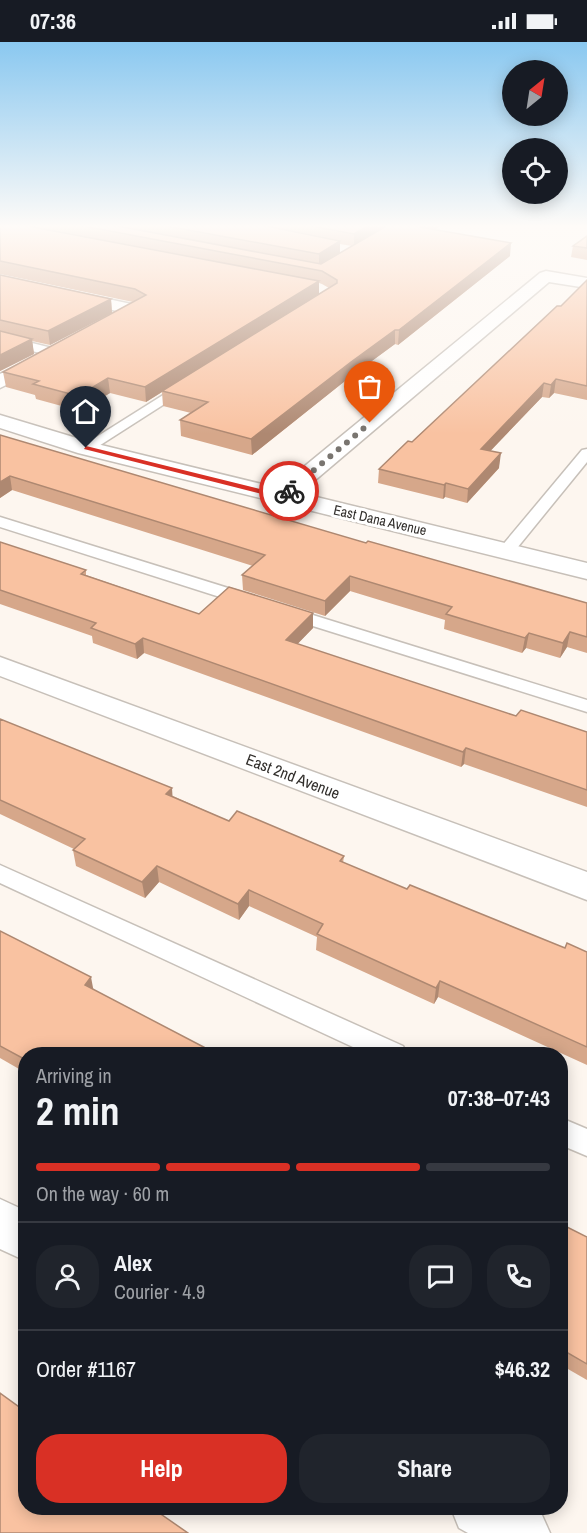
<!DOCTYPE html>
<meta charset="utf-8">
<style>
:root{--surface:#171b24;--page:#20242c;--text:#f1f3f6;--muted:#9ea1a6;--line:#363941;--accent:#d93025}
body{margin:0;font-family:"Archivo Narrow",sans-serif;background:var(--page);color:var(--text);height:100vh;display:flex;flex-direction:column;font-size:22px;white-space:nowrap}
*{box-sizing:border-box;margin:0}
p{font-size:20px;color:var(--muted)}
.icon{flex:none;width:33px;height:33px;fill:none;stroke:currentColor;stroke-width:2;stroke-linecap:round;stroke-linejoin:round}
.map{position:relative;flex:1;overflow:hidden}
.sheet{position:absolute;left:18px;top:1005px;width:550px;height:468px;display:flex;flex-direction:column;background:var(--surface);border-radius:24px;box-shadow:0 3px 15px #0003}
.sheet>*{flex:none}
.needle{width:39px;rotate:30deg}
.controls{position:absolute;left:502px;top:18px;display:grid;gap:12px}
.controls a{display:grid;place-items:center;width:66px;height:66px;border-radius:50%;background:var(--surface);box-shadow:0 3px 15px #0003;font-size:30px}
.pin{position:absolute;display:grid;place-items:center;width:51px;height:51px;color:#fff;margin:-62px -26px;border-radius:50% 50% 50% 0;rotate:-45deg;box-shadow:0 0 6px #0007}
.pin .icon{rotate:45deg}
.courier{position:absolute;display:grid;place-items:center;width:60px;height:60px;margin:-30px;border:4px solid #d93025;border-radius:50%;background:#fff;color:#222;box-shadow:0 2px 8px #0007}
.summary em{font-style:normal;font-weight:800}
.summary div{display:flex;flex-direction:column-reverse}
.summary{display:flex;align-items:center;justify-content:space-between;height:102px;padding:0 18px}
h1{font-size:39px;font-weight:800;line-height:45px}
.bar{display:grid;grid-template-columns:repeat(4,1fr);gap:9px 6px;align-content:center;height:72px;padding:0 18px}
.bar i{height:8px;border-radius:4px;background:var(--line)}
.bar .selected{background:var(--accent)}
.bar p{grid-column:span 4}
.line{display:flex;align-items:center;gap:15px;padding:0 18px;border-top:2px solid var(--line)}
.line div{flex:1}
.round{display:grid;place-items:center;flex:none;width:63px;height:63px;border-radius:24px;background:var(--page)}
.cta{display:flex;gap:12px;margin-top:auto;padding:12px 18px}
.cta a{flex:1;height:69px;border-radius:24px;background:var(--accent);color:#fff;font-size:24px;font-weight:800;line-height:69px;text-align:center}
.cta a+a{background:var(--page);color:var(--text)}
.status{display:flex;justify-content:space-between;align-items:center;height:42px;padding:0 30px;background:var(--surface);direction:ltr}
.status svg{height:16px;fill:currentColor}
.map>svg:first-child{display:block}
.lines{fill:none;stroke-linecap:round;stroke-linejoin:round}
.lane-casing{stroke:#c7c0b9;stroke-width:3}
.street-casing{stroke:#c7c0b9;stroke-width:3}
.lane{fill:#fff;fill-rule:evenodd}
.street{fill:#fff;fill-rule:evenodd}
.wall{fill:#d6a78a;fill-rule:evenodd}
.shaded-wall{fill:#ae8871}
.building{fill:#f9c2a1;stroke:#ae8871;stroke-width:1.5}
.route{fill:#d93025}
.done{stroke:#797570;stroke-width:6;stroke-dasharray:0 10.8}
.labels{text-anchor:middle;stroke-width:6;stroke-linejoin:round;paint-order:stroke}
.far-street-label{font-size:14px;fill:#322f2c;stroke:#fff}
.street-label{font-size:16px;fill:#322f2c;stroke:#fff}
</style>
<div class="status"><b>07:36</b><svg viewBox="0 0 49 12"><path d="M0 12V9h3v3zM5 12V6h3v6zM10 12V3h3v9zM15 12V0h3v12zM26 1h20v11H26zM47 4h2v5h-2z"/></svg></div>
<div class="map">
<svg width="587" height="1491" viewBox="0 0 587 1491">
<rect width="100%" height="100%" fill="#fdf6ef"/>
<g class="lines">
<defs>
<g id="lane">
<path d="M0 293 60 308 62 311 56 315 0 301Z"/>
<path d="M187 338 191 339V345L91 409H81L79 406Z"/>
<path d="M587 407V420L513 511H501L499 508 501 505 582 408Z"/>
<path d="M0 475 257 555 260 559 251 564 245 563 0 485Z"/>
<path d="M287 565 587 658V670L281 574 278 570Z"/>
<path d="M0 823 403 1004 407 1012H368L0 841Z"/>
<path d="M561 1076 587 1087V1114L561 1103Z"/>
</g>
<g id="street">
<path d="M546 229 587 236V246L549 240 300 451 587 521V537L78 411 0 386V373L93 401 278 446 540 231Z"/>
<path d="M0 234 136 263 145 268 136 273 0 244Z"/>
<path d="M44 311 51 313 54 317 51 321 0 346V332Z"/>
<path d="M0 615 587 830V858L0 634Z"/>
<path d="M0 1157 26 1169V1219L0 1207Z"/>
<path d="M451 1466H532L541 1471 550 1491H468L459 1486Z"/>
</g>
</defs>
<!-- lane casing -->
<use href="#lane" class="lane-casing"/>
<!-- street casing -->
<use href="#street" class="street-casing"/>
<!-- lane -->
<use href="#lane" class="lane"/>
<!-- street -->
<use href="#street" class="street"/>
</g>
<!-- wall -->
<g class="wall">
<path d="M0 183H442L435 188 510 214 398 303 395 302 350 335 252 413 181 394 180 378 191 371 163 364 162 350 146 360 110 351 80 369 36 357 35 353 6 345 3 330 133 260 0 232ZM340 202 352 204 340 211ZM319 241 322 242 329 246 319 252Z"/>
<path d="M587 194V218L571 215 573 204Z"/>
<path d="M0 233 111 257 112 271 50 303 32 299 34 312 0 329Z"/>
<path d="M587 238V358L554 351 549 356 542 355 490 409 499 426 467 461 445 455 443 457 378 441 379 427 412 400 561 264Z"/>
<path d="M0 393 366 501 587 561V611L567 605 560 616 526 606 522 611 444 587 445 578 350 549 325 574 243 548 242 533 253 524 12 448 0 456Z"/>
<path d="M0 500 86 528V533L199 572 313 571V586L297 602 516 674 587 690V765L464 722 461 725 144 611 137 617 93 601 92 594 0 562Z"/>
<path d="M0 677 229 779 344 814 343 821 407 847 565 906 587 910V1023L438 955 434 962 316 908 317 895 249 864 239 878 159 840 145 856 76 824 73 808 74 807 0 772Z"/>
<path d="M0 889 26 1012V1031L0 1016Z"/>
<path d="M561 1182 587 1195V1338L561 1323Z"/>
</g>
<!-- shaded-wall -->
<g class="shaded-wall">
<path d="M369 183H390L354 205V192Z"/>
<path d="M423 183H442L419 198 420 185Z"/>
<path d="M340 199V212L319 225V212Z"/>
<path d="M511 201 510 214 398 303 399 288Z"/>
<path d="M319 239V253L162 349V350L146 360 145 345Z"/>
<path d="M111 257 112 271 50 303 48 289Z"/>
<path d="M395 288V302L350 335 252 413 251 397 351 320Z"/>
<path d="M32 297 34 312 0 329V313Z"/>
<path d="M108 336 110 351 80 369 78 354Z"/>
<path d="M556 337 554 351 549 356 551 343Z"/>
<path d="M544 341 542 355 479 421 481 407Z"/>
<path d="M501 411 499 426 467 461 468 447Z"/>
<path d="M10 434 12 448 0 456V440Z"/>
<path d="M446 441 445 455 443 457 444 443Z"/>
<path d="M350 534V549L325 574V559Z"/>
<path d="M313 571V586L286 614V598Z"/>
<path d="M570 590 567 605 560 616 563 601Z"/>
<path d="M529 591 526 606 522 611 525 596Z"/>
<path d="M143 596 144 611 137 617 135 602Z"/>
<path d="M466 706 464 722 461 725 463 710Z"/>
<path d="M172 746 173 762 166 752Z"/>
<path d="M157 824 159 840 145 856 142 840Z"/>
<path d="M249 848V864L239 878 238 862Z"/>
<path d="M91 935 94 951 85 943Z"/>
<path d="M440 939 438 955 434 962 436 946Z"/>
</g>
<!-- building -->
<g class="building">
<path d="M0 183H22L319 239 145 345 108 336 78 354 33 342 39 339 3 330 146 253 135 247 0 219Z"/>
<path d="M78 183H112L321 222 388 183H423L420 185 511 201 399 288H395L351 320 251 397 180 378 208 360 162 349 337 241V238L322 229Z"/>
<path d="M161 183H261L340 199 319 212Z"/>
<path d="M306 183H369L354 192Z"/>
<path d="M587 194V206L573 204Z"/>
<path d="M0 233 111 257 48 289 0 278Z"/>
<path d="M587 238V344L556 337 551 343 544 341 481 407 501 411 468 447 446 441 444 443 379 427 408 399 412 400 557 264H561Z"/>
<path d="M0 289 32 297 0 313Z"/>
<path d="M0 393 366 501 368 499 587 561V595L570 590 563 601 529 591 525 596 446 572 452 565 350 534 325 559 242 533 265 513 10 434 0 440Z"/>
<path d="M0 500 86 528 81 532 199 572 229 545 313 571 286 598 516 674 521 668 587 690V748L466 706 463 710 143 596 135 602 91 586 96 581 0 548Z"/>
<path d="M0 677 172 746 166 752 229 779 237 769 344 814 340 819 407 847 410 843 565 906 567 901 587 910V1005L440 939 436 946 317 892 323 882 249 848 238 862 157 824 142 840 73 808 85 797 0 758Z"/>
<path d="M0 889 91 935 85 943 217 1012H26V1018L0 1004Z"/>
<path d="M561 1164 564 1166 561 1173Z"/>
<path d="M561 1182 587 1195V1322L561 1307Z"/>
<path d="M0 1351 26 1370V1466H152L188 1491H0Z"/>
</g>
<!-- sky -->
<linearGradient id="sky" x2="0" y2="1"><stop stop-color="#8ac8f0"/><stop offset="0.47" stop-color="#fefbf8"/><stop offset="1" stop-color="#fefbf8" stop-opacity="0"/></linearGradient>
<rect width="587" height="392" fill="url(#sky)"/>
<!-- route -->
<path class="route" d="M86 404 280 452 286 447 292 449 282 457 84 407Z"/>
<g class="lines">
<!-- done -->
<path class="done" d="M289 449 370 381"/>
</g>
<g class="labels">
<!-- far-street labels -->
<g class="far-street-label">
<text transform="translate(380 478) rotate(13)" y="5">East Dana Avenue</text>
</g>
<!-- street labels -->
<g class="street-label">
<text transform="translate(293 734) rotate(21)" y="6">East 2nd Avenue</text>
</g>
</g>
</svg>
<div class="controls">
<a><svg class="needle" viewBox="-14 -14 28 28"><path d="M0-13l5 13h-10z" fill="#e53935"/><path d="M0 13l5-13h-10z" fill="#9ea1a6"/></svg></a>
<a><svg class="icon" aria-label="locate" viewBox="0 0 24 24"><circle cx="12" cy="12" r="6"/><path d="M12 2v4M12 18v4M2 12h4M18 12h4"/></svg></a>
</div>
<div class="pin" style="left:370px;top:381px;background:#ea580c"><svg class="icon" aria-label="bag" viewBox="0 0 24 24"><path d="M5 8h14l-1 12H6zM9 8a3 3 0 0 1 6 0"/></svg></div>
<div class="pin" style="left:86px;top:406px;background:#1f2937"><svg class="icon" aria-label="home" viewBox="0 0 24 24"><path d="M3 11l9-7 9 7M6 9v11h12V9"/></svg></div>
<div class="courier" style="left:289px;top:449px"><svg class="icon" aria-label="bike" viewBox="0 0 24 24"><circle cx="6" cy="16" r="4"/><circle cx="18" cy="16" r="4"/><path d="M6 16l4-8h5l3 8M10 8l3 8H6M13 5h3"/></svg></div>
<section class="sheet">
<div class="summary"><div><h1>2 min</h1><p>Arriving in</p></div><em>07:38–07:43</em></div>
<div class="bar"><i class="selected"></i><i class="selected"></i><i class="selected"></i><i></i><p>On the way · 60 m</p></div>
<div class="line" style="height:108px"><a class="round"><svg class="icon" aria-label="person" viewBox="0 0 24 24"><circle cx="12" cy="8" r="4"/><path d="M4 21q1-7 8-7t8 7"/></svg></a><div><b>Alex</b><p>Courier · 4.9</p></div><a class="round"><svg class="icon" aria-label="chat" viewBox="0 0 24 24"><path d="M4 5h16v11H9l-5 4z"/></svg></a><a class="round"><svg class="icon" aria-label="phone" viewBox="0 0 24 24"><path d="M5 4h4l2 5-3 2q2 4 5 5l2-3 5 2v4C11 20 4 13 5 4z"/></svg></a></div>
<div class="line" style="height:78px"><div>Order #1167</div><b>$46.32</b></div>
<div class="cta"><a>Help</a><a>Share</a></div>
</section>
</div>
